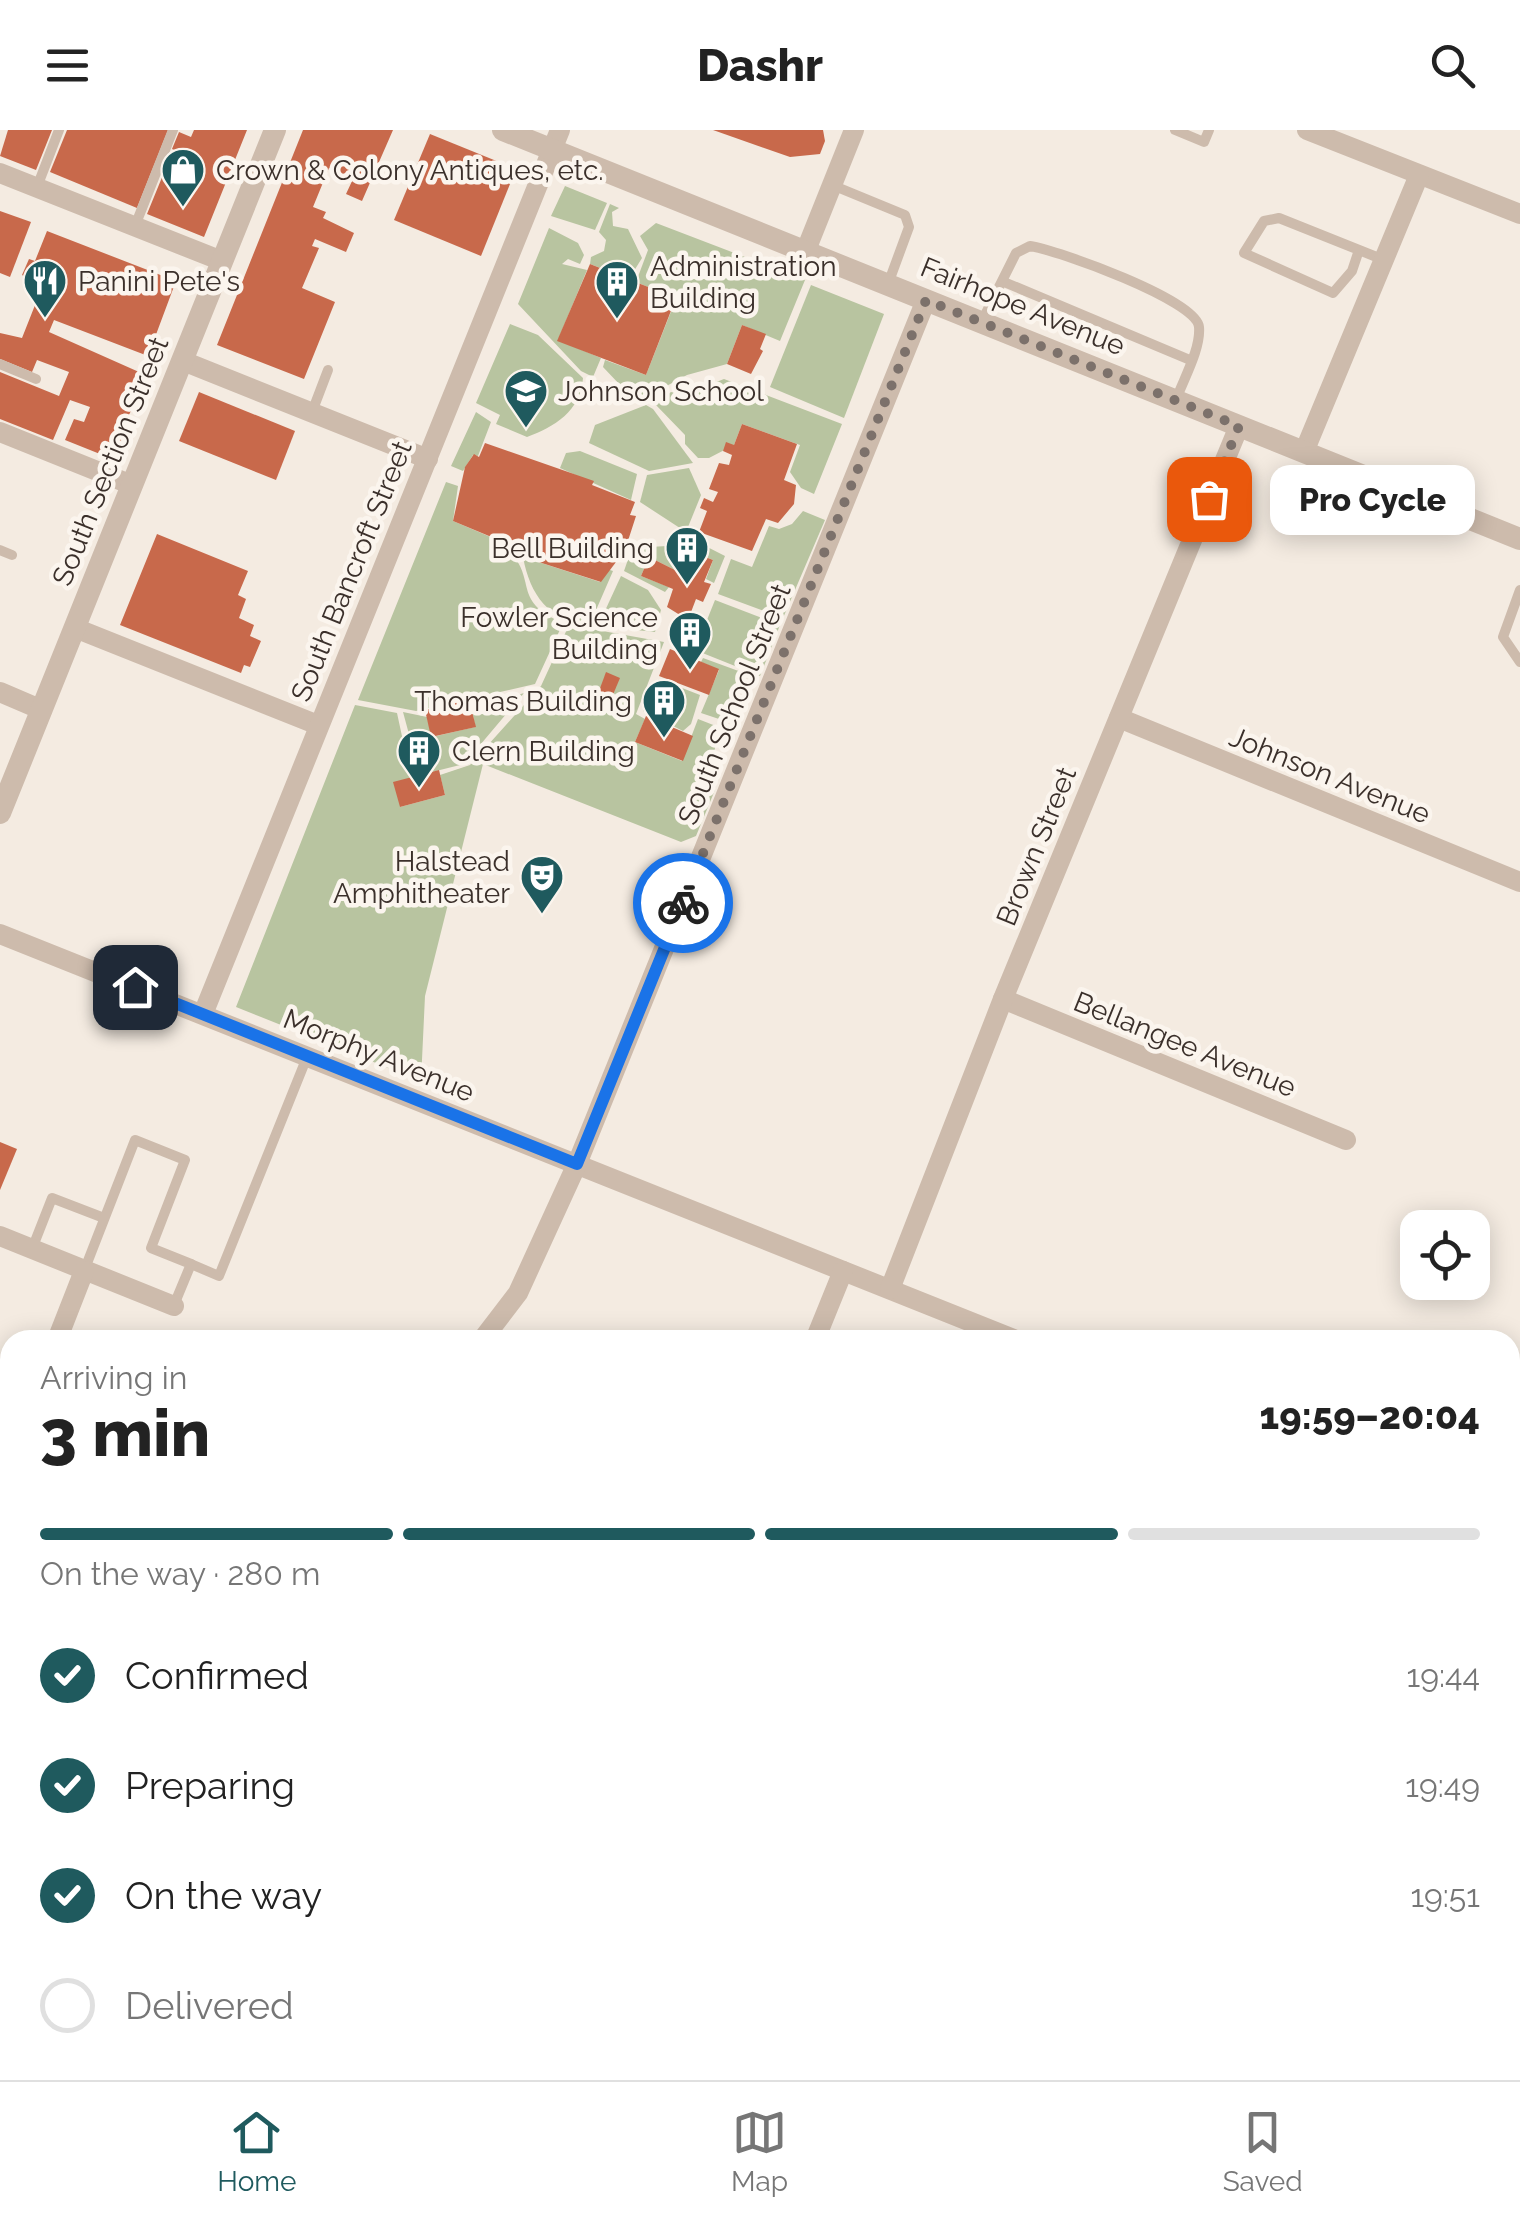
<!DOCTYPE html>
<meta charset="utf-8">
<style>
:root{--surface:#fff;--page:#f2f2f2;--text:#222;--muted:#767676;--line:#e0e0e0;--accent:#1f5a5e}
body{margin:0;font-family:Raleway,sans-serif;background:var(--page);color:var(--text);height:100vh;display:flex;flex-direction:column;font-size:38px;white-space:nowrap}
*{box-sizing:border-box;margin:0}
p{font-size:32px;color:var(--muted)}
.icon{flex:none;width:55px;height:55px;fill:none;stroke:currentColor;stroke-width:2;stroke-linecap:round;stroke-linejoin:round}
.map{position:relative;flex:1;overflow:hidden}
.details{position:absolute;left:0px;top:1200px;width:1520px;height:750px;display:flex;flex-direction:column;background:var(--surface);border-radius:30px 30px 0 0;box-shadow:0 5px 25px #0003}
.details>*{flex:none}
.controls{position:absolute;left:1400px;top:1080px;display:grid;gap:20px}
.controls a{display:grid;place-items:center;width:90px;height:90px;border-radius:20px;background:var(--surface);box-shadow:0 5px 25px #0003;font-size:50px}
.pin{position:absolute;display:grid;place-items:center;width:85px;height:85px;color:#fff;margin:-42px;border-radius:20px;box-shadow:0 5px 15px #0006}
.courier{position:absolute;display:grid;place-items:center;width:100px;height:100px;margin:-50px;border:8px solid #1a73e8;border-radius:50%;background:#fff;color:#222;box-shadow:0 2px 12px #0007}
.bubble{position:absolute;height:70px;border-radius:20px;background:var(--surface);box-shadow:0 5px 25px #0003;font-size:32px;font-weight:800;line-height:70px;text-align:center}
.headline em{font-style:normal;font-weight:800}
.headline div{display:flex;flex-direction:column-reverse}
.headline{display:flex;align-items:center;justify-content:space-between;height:170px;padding:0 40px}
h1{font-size:65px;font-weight:800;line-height:75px}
.bar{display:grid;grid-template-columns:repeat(4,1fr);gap:15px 10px;align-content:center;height:120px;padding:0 40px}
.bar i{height:12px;border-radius:8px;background:var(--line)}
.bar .active{background:var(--accent)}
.bar p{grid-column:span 4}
ol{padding:0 40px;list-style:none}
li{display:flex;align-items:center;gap:30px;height:110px}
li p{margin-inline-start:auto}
li .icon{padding:10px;border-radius:50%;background:var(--accent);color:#fff;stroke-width:4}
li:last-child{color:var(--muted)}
li i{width:55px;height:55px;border:5px solid var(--line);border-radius:50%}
header{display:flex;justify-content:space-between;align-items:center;height:130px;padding:0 40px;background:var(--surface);font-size:45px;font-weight:800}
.tab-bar{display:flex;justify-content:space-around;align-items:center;height:140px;border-top:2px solid var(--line);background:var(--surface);font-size:28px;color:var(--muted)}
.tab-bar a{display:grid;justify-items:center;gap:5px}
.tab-bar .active{color:var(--accent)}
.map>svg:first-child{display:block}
.green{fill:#b8c4a0}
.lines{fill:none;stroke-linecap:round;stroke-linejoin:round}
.stream{stroke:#7fb0b2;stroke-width:5}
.building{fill:#c8694b}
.service{stroke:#cdbbac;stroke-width:10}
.minor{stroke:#cdbbac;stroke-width:20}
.tertiary{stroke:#cdbbac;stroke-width:22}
.done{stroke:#7c716b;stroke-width:10;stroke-dasharray:0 18}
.route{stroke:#1a73e8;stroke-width:12}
.labels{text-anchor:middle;stroke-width:9;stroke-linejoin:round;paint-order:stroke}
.poi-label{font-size:28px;fill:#3b302b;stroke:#fbf5ee;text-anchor:start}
.street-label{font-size:28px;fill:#3b302b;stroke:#fbf5ee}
</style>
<header><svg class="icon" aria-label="menu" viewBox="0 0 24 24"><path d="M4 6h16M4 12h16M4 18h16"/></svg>Dashr<svg class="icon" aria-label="search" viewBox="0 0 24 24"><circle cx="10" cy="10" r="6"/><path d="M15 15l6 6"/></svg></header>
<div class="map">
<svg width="1520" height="1950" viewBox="0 0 1520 1950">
<rect width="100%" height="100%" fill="#f4ebe1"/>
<!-- green -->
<g class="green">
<path d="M565 56 607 73 595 100 551 86Z"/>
<path d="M610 74 619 78 612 82 613 96 628 99 642 128 629 149 590 134 591 127 604 121 606 110 599 102Z"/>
<path d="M656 93 805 150 780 211 742 195 727 234 687 245 646 267 621 256 603 237 605 230 646 245 676 169 636 152 648 120 640 106Z"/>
<path d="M549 98 578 113 584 125 580 134 568 129 562 134 587 140 558 210 601 228 593 247 581 241 518 174Z"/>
<path d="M811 155 884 184 844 288 770 257Z"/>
<path d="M510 194 538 205 583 248C581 281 554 297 527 307L496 294 500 285 476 273Z"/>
<path d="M724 249 842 294 814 364 801 358 790 342 800 315 742 294 734 315 709 328H698L685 314V305L655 274 671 262 683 265Z"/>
<path d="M646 275 653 279 693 333 649 341 589 313 595 295Z"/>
<path d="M476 282 491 292 478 326 473 325 463 341 451 336Z"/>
<path d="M580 321 637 344 631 370 560 338 566 323Z"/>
<path d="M689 338 701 365 686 402 640 372 647 345Z"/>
<path d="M446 352 458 356 453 391 514 417 512 424C536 452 513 472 563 493L535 554 416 581 358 570Z"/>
<path d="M803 381 825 390 783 488 718 464 731 429 752 437 769 396 779 399 792 394Z"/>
<path d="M676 401 725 426 714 453 706 449 713 430 691 421 681 443 649 427 641 446 669 457 665 462 624 441 632 418 667 416Z"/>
<path d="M523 427 600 452 607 439 613 441 590 494C549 492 530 465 523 427Z"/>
<path d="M621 446 648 460 661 480 655 502 598 496Z"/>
<path d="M715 470 780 495 760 546 695 520Z"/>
<path d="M569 495 664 512 636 584 645 589 635 612 682 631 698 589 721 598 704 655 715 660 696 706 681 712 483 634 425 866 421 951 236 877 355 575 397 583 411 648 400 677 445 665 440 645 470 635 541 556Z"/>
<path d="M703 528 744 543 725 591 701 583 719 540 701 532Z"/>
<path d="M659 549 700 565 691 594 683 601 643 581Z"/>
<path d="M524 563 464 634 420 645 403 582 427 587 432 607 475 597 472 579Z"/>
<path d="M1510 1424 1520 1428V1950H1369L1344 1940H1510Z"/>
</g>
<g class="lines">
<!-- stream -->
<path class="stream" d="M559 1940 564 1950"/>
</g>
<!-- building -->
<g class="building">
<path d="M8 0H52L36 40 0 26Z"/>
<path d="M67 0H168L137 78 50 42Z"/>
<path d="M194 0H247L204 107 147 84 165 40 176 45 184 24 172 19 179 2 191 7Z"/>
<path d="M303 0H393L362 71 346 64 353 49 329 38 313 77 326 82 323 88 354 103 346 122 315 109 312 116 319 118 302 158 335 172 304 249 217 215Z"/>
<path d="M713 0H823L825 11 820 24 790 27Z"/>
<path d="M430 4 516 39 481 126 394 90Z"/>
<path d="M0 81 31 92 10 147 0 143Z"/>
<path d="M47 101 176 151 148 226 54 190 49 202 148 246 126 291 115 330 65 310 74 289 84 292 90 277 70 270 53 310 0 289V242L59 266 69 242 37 230 32 242 0 229V203L22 208 39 165 25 159 29 149 22 145 29 129 35 131Z"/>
<path d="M590 134 676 168 646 245 557 211Z"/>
<path d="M742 195 766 204 760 219 763 221 751 244 727 234Z"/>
<path d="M199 262 295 301 276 350 179 311Z"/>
<path d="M742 294 797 314 784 350 796 355 794 374 778 393 766 389 752 421 699 402 707 381 700 378 704 368 713 372 718 362 709 359 719 333 729 335 732 325 723 321 726 312 734 315Z"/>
<path d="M485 313 594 351 592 355 635 372 630 385 636 386 625 420 601 452 523 427 525 421 453 391 465 337 474 324 479 327Z"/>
<path d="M157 404 248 441 238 465 246 469 239 488 254 495 250 506 261 511 250 537 244 535 241 543 120 495Z"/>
<path d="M690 421 713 430 704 452 711 454 703 472 696 469 688 490 667 477 673 459 641 446 649 427 681 443Z"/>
<path d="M670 519 719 539 709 565 659 546Z"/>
<path d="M606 542 620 548 612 567 599 561Z"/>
<path d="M469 570 476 597 431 607 425 580Z"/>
<path d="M646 586 693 606 683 631 635 612Z"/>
<path d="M439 640 445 665 400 677 393 652Z"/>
<path d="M0 1012 17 1019 0 1060Z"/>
</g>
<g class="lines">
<!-- service -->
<g class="service">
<path d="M1175 0 1204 12 1209 0"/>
<path d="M832 55 905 85 909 97 888 154"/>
<path d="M37 57 59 0"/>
<path d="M135 96 173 0"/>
<path d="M1359 120 1352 141 1333 163 1244 123 1264 91 1279 88 1384 130"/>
<path d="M1004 152 1190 230"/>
<path d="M982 191 1016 123 1030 116C1057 120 1197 170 1199 197 1201 219 1183 250 1176 270"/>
<path d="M0 234 36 249"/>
<path d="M312 282 328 240"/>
<path d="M0 420 12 425"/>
<path d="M1520 460 1503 507 1520 532"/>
<path d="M32 1119 52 1068 104 1088"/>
<path d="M191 1134 219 1146 307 927"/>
<path d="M84 1141 135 1010 185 1030 151 1118 191 1134 174 1175"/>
</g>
<!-- minor -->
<g class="minor">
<path d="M1307 0 1520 84"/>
<path d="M0 43 222 131"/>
<path d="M806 120 854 0"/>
<path d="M183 231 428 329"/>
<path d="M0 302 132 355"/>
<path d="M1304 322 1419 45"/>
<path d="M75 498 318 595"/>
<path d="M0 562 42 580"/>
<path d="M1119 588 1520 752"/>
<path d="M0 804 1016 1210"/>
<path d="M1003 869 1346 1010"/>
<path d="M203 884 560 0"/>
<path d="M0 1106 174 1176"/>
<path d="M890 1159 1003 869 1239 296"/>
<path d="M57 1210 84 1141"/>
<path d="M482 1210 518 1163 577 1034 926 170"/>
<path d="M815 1210 843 1141"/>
<path d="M0 1361 10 1335"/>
<path d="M1510 1372 1520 1347"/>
<path d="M1510 1407 1520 1411"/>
<path d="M0 1439 10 1443"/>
<path d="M0 1688 10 1692"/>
<path d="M281 1950 282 1940"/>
<path d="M1276 1950 1280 1940"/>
</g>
<!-- tertiary -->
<g class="tertiary">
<path d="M503 0 1520 409"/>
<path d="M0 683 275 0"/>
</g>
</g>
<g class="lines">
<!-- done -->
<path class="done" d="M683 773 926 170 1239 296 1209 369"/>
<!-- route -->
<path class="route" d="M135 857 577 1034 683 773"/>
</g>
<!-- icons -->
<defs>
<symbol id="shop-pin" viewBox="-11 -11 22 30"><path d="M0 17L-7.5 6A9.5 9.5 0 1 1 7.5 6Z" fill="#1f5a5e" stroke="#fbf5ee"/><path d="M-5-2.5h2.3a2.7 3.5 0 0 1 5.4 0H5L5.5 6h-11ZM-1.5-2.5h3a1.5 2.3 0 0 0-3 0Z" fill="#fff"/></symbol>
<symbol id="restaurant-pin" viewBox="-11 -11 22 30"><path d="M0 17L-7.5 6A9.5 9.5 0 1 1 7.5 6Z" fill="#1f5a5e" stroke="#fbf5ee"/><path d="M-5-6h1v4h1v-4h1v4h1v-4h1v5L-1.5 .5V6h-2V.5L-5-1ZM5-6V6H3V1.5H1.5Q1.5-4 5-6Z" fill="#fff"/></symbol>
<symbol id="building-pin" viewBox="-11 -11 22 30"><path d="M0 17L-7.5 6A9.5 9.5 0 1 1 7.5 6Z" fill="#1f5a5e" stroke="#fbf5ee"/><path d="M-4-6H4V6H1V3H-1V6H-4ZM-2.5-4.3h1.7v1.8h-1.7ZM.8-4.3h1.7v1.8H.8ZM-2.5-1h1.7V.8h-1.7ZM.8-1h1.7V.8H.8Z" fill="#fff"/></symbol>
<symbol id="school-pin" viewBox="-11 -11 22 30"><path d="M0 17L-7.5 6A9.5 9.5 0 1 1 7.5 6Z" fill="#1f5a5e" stroke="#fbf5ee"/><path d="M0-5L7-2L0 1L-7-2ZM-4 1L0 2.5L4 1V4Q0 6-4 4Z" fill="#fff"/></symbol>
<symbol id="theatre-pin" viewBox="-11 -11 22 30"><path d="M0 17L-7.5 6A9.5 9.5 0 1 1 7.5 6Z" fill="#1f5a5e" stroke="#fbf5ee"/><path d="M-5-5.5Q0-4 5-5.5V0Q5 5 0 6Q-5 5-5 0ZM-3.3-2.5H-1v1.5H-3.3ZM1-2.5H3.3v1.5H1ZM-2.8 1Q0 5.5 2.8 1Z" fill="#fff"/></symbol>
</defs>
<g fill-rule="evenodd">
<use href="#shop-pin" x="158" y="15" width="50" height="68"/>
<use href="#restaurant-pin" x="20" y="126" width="50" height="68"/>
<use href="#building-pin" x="592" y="127" width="50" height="68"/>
<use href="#school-pin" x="501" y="236" width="50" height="68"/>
<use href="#building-pin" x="662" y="393" width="50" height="68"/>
<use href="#building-pin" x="665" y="478" width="50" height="68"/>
<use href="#building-pin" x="639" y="546" width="50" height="68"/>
<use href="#building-pin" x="394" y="596" width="50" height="68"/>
<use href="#theatre-pin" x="517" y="722" width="50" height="68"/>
</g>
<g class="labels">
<!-- poi labels -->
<g class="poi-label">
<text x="216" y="50">Crown &amp; Colony Antiques, etc.</text>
<text x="650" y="146">Administration<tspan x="650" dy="32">Building</tspan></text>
<text x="78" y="161">Panini Pete's</text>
<text x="558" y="271">Johnson School</text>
<text x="654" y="428" text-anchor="end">Bell Building</text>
<text x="658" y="497" text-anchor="end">Fowler Science<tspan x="658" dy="32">Building</tspan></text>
<text x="632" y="581" text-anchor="end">Thomas Building</text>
<text x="452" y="631">Clern Building</text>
<text x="510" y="741" text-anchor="end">Halstead<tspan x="510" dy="32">Amphitheater</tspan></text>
</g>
<!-- street labels -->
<g class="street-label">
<text transform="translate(1023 176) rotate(22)" y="10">Fairhope Avenue</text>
<text transform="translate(110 331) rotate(-68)" y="10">South Section Street</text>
<text transform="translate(351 441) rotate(-68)" y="10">South Bancroft Street</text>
<text transform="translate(734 574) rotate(-68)" y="10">South School Street</text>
<text transform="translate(1330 645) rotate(22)" y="10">Johnson Avenue</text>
<text transform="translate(1036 716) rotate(-68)" y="10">Brown Street</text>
<text transform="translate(1185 914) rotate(22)" y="10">Bellangee Avenue</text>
<text transform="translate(379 925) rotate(22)" y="10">Morphy Avenue</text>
</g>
</g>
</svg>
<div class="controls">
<a><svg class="icon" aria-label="locate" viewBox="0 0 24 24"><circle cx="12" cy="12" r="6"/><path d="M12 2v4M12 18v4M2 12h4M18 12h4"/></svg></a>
</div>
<div class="pin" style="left:1209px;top:369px;background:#ea580c"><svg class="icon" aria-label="bag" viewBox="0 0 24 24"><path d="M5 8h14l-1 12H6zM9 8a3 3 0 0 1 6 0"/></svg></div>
<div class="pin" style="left:135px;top:857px;background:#1f2937"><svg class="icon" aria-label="home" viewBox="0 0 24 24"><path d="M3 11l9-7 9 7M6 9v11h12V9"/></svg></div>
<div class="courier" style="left:683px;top:773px"><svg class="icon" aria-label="bike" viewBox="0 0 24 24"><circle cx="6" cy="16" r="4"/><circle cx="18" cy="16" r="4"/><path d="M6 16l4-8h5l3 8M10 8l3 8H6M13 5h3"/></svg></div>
<div class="bubble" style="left:1270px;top:335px;width:205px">Pro Cycle</div>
<section class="details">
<div class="headline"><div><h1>3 min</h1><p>Arriving in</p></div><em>19:59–20:04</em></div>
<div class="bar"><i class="active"></i><i class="active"></i><i class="active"></i><i></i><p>On the way · 280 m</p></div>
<ol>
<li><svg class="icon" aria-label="check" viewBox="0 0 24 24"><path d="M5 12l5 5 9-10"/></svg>Confirmed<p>19:44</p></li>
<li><svg class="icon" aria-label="check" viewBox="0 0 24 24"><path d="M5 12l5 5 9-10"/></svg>Preparing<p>19:49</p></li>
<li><svg class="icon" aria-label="check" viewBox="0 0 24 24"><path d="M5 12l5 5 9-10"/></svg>On the way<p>19:51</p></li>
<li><i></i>Delivered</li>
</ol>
</section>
</div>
<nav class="tab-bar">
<a class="active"><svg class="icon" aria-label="home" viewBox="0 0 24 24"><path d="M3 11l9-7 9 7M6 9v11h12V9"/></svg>Home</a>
<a><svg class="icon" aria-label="map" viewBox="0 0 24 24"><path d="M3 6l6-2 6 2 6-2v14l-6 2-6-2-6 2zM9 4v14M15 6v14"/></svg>Map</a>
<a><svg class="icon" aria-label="saved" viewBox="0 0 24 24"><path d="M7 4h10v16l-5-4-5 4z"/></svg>Saved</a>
</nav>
